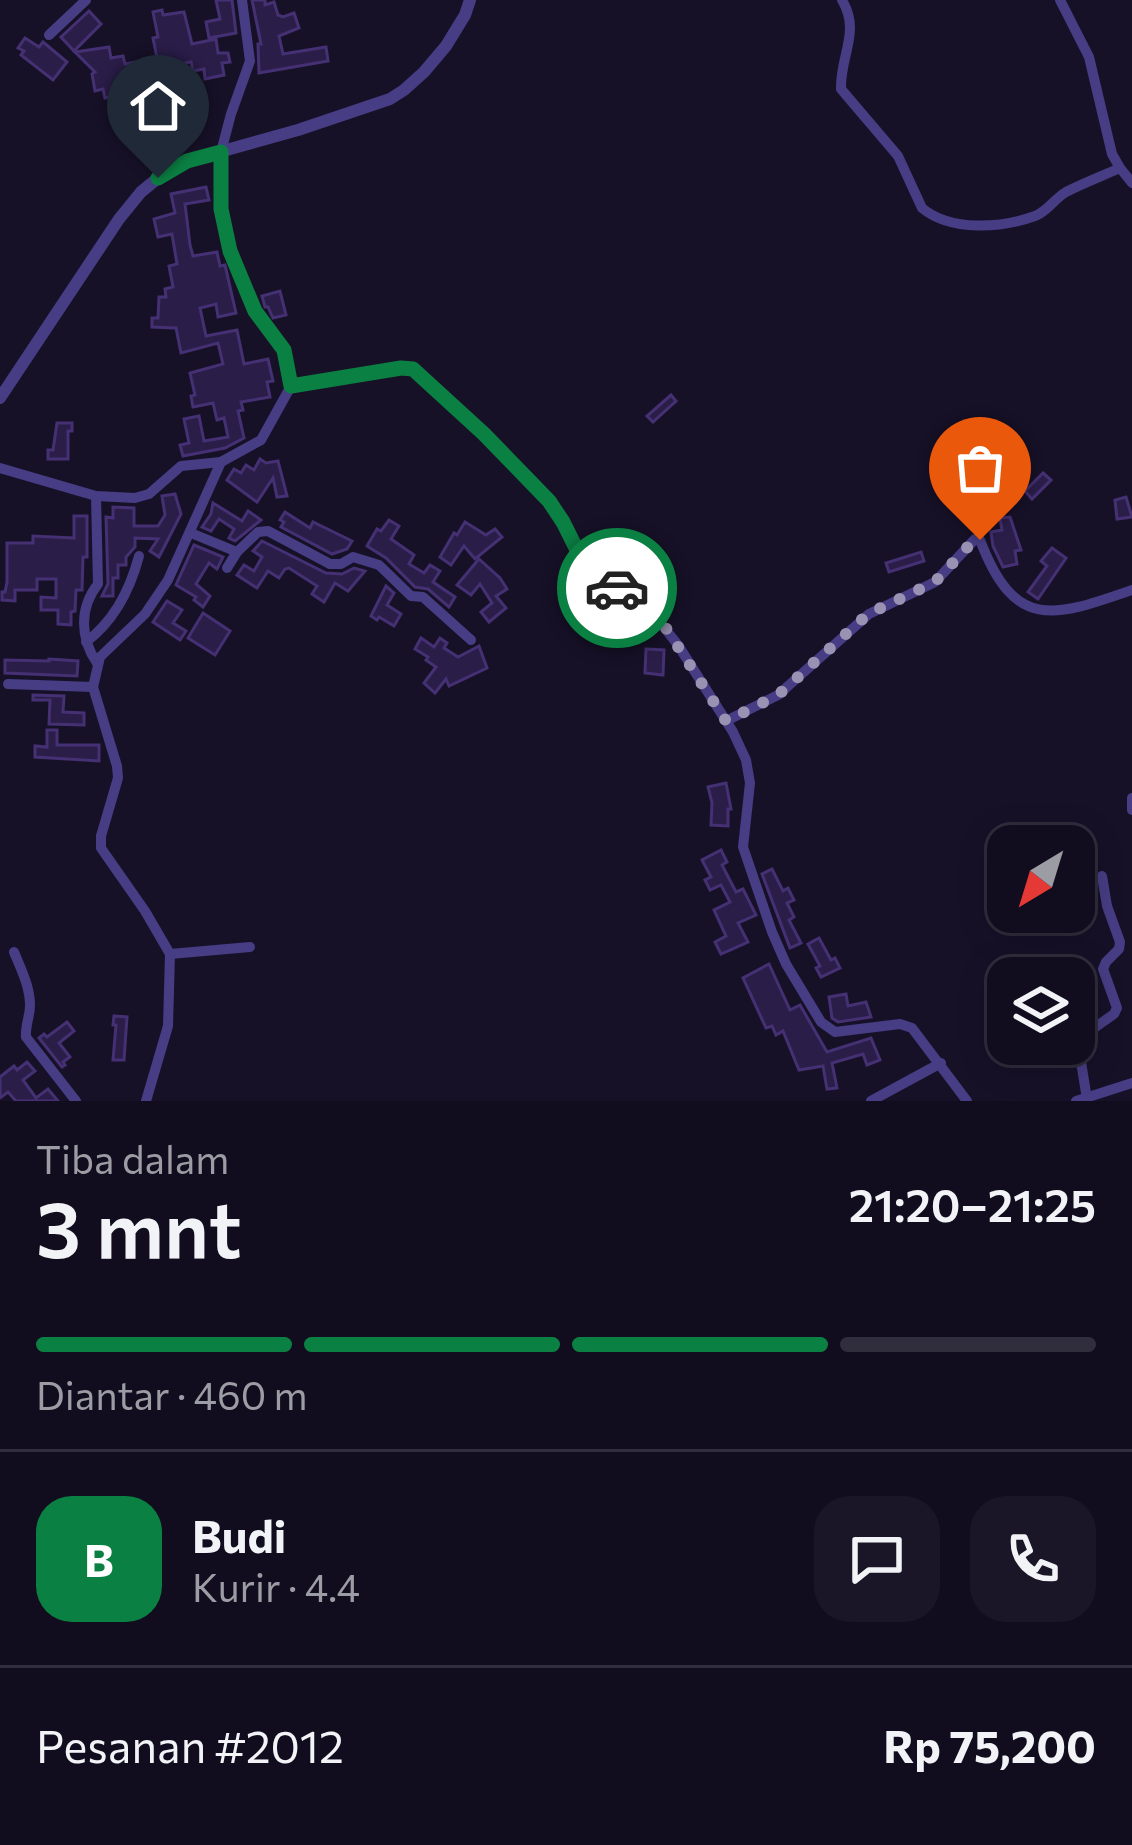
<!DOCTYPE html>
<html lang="id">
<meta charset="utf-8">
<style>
:root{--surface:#110d1e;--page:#1a1627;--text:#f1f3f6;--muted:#9c9ca4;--line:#302d3c;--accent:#0b8043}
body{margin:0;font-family:Commissioner,sans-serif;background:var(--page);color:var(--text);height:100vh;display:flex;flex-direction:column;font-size:45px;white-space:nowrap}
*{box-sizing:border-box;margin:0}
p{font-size:39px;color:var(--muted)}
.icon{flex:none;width:66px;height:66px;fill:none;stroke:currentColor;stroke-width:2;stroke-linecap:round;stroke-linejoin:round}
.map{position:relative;height:1101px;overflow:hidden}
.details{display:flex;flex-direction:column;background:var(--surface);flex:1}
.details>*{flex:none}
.needle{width:78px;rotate:218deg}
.tools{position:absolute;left:987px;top:825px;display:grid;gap:24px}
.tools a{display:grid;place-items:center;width:108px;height:108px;border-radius:24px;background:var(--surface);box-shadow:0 6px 30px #0003,0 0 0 3px var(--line);font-size:60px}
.pin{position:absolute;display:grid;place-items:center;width:102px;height:102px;color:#fff;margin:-123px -51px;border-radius:50% 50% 50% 0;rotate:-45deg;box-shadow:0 0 12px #0007}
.pin .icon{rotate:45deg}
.courier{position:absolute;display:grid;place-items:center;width:120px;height:120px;margin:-60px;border:9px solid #0b8043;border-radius:50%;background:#fff;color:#222;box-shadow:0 3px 15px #0007}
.head em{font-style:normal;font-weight:600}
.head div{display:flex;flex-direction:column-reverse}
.head{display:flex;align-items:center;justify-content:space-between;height:204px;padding:0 36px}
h1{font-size:78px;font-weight:600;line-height:90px}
.bar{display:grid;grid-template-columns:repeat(4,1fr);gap:18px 12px;align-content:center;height:144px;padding:0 36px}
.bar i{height:15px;border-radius:9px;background:var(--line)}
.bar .selected{background:var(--accent)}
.bar p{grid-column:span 4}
.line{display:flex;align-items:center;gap:30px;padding:0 36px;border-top:3px solid var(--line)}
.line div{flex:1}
.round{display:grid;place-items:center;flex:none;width:126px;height:126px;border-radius:36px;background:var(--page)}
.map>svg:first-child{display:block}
.building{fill:#2a1d48;stroke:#443073;stroke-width:3}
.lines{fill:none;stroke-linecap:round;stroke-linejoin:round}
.minor{stroke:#473d85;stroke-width:10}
.tertiary{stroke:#473d85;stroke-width:12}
.done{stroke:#9a92b3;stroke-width:12;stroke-dasharray:0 21.6}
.route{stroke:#0b8043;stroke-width:15}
</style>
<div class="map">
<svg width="1132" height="1101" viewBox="0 0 1132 1101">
<rect width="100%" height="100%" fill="#171128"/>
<!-- building -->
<g class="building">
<path d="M216 0H232L236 33 209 38 206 22 220 19Z"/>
<path d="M252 0H265V5L274 2 278 15 283 17 294 13 299 28 279 36 283 54 326 47 328 61 259 73 258 44H261Z"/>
<path d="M162 10 163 15 184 12 192 44 216 39 218 53H228L230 62 222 63 224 75 205 79 204 69 193 71 191 62 174 65 177 82 155 86 158 100 142 102 141 98 123 101 122 95 105 98 103 89 95 91 92 74 95 72 75 52 109 47 111 58 123 56 125 64 157 58 153 38 158 37 153 12Z"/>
<path d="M89 11 101 24 74 51 61 37Z"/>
<path d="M25 38 39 47 43 42 67 62 53 80 21 55 24 51 18 48Z"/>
<path d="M188 101 190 115 184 116 189 142 184 143 185 145 162 150V126L177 123 173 104Z"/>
<path d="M206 187 209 200 185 204 190 245 193 256 217 252 220 266 225 265 236 313 218 317 216 304 200 308 206 336 237 330 244 364 268 359 273 381 267 382 270 397 241 402 243 410 238 411 244 438 225 448 183 456 180 445 189 443 184 419 199 416 204 441 228 437 224 418 217 420 213 403 193 407 191 396 195 395 190 373 223 364 218 343 181 353 176 328 152 327V318H158L159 297H166L165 289 173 287 169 266 177 264 172 234 158 237 154 219 175 213 171 194Z"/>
<path d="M280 291 286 315 273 318 268 307H265L262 296Z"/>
<path d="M671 395 676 401 653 422 647 416Z"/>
<path d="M57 423H72V431H68V459H48V450H53Z"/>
<path d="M260 459 266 463 278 461 287 496 277 497 273 478 257 502 227 480 234 469 241 473 246 465 254 470Z"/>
<path d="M1043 473 1051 480 1032 499 1025 491Z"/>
<path d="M175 494 181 514 159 557 150 551 158 539 135 538V547L126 557V565H118V578H113V596H102L108 584 106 517 113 518V507L134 508V526H158L165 515 162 496Z"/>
<path d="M1126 497 1132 517 1117 519 1115 500Z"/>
<path d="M213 503 242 521 248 511 261 520 235 541 229 538 234 529 219 519 211 531 202 527 211 514Z"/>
<path d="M285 512 310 528 313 522 352 541 347 549 332 554 281 527 284 522 280 520Z"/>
<path d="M74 516H87V557H83L82 590H76L75 611 71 612V625L58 624V610H41V597L56 598V579H37V590H15V601L2 600V592H5L7 582V543H33V536L74 538Z"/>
<path d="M1010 517 1021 550 1015 551 1017 564 1003 567 993 546 991 532 1002 530 1000 518Z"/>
<path d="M389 520 399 526 391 539 414 555 409 564 424 573 430 565 440 571 433 582 455 597 449 607 428 589 415 587 386 558 367 546 377 529 381 531Z"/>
<path d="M465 522 486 535 495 529 502 537 475 559 464 546 451 565 440 557 454 533 457 535Z"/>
<path d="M262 541 326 573 342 574 354 568 365 571 348 591 335 583 324 602 312 594 317 586 289 568 285 569 279 578 268 571 257 588 237 575 244 565 254 571 262 557 253 551Z"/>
<path d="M194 545 223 557 217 569 209 563 196 584 210 596 203 607 194 600 196 597 176 585Z"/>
<path d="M1052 548 1066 558 1038 599 1028 592 1047 566 1041 561Z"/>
<path d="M921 552 924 561 889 572 886 563Z"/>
<path d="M479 559 500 578 507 589 496 596 506 608 489 622 481 612 492 603 480 584 471 595 457 585Z"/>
<path d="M655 573 666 586 651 599 639 587Z"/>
<path d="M386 586 394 593 387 605 401 614 394 626 379 617 377 620 371 616Z"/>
<path d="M167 601 182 610 173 623 186 631 180 640 153 622Z"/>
<path d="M203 613 230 631 215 655 188 638Z"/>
<path d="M421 638 434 647 440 638 447 643 444 648 458 657 479 646 487 668 449 686 446 679 435 693 424 683 436 667 426 660 428 657 415 649Z"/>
<path d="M646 649 664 650 663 675 645 673Z"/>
<path d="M49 659 78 661 77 676 5 673V660L49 661Z"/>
<path d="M33 695 64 696 63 712 84 713V725L49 724 50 700H33Z"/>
<path d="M47 730H57V745H99V761L35 757V746L47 747Z"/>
<path d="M726 783 731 809H728V826L711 825 712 803 708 787Z"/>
<path d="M721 850 727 862 722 865 736 892 743 889 756 915 738 923 748 942 721 954 715 942 726 936 714 910 730 902 721 885 710 890 705 880 711 877 702 860Z"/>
<path d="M772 869 783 891 788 888 794 900 787 903 794 917 789 920 801 943 790 948 762 874Z"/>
<path d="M819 938 831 960 835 958 840 968 821 977 816 968 820 966 808 944Z"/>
<path d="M769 964 790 1010 800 1005 827 1052 871 1038 880 1060 867 1065 863 1054 832 1063 837 1088 827 1089 823 1066 799 1070 783 1031 776 1035 772 1026 766 1028 743 978Z"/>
<path d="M846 994 848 1006 866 1002 871 1017 838 1022 832 1018 829 997Z"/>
<path d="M114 1016 127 1017 124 1060H113L116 1025H113Z"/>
<path d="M67 1022 74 1031 59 1043 70 1057 63 1062 65 1065 62 1067 39 1038 44 1034 47 1037Z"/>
<path d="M27 1062 35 1071 23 1080 36 1098 48 1089 58 1101H16L8 1092 0 1098V1077L14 1066 17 1070Z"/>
</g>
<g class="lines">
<!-- minor -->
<g class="minor">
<path d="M842 0C861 32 840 55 841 89L898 156 922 208C951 232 1002 228 1035 216 1048 211 1054 199 1066 192 1083 183 1102 176 1120 168"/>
<path d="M1060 0 1089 57 1112 154 1120 168 1132 183"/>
<path d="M49 35 86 0"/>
<path d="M291 386 401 368 414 369 484 435 549 501 589 569 651 611 678 645 733 732 746 760 750 783 743 847 772 932 786 964 821 1022 835 1032 900 1024 912 1028 967 1101"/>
<path d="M0 468 96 496 135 498 149 494 181 466 221 462"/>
<path d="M96 496 98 584C79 608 80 638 97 663"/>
<path d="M191 533 237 552 227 568"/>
<path d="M237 552 258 532 268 531 330 564H341L353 557 379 565 411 596 423 597 471 640"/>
<path d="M86 642C114 621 130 590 139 556"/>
<path d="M8 684 93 687"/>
<path d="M726 721 778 695 869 614 935 582 975 539 980 540C1015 632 1054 617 1132 590"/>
<path d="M1132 798V810"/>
<path d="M14 952C21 969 30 987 30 1005 30 1017 25 1025 26 1037L76 1101"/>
<path d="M170 954 250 947"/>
<path d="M1087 1099 1081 1062 1083 1036 1114 1014 1117 1008 1103 969 1106 962 1119 949 1120 942 1107 906 1102 876"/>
<path d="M146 1101 168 1026 170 954 145 911 101 848V836L118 778 117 766 93 687 100 657 145 614 168 580 221 462 261 440 291 386 284 350 255 311 240 278 224 230 221 209V152L231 114 250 61 242 0"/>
<path d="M871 1101 941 1063"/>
<path d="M1076 1101 1132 1083"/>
</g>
<!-- tertiary -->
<path class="tertiary" d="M0 398 119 219 141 192 158 178 187 161 298 130 390 99 404 90 424 72 446 46 465 15 470 0"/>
</g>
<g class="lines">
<!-- done -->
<path class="done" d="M617 588 639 601 662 622 726 721 778 695 868 614 935 582 975 539 980 540"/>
<!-- route -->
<path class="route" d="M158 178 187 161 221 152V209L230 251 255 311 284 350 291 386 401 368 413 369 484 434 549 501 563 522 583 562 596 576 617 588"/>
</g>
</svg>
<div class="tools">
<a><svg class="needle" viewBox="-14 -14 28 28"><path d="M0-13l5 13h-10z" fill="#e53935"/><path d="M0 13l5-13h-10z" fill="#9c9ca4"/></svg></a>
<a><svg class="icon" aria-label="layers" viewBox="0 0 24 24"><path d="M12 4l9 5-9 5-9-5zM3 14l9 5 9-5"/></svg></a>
</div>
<div class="pin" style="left:980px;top:540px;background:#ea580c"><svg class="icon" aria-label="bag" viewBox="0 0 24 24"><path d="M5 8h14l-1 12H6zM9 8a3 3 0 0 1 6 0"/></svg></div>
<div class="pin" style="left:158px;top:178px;background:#1f2937"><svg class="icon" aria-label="home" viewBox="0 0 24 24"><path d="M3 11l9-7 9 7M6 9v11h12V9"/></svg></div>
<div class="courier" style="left:617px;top:588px"><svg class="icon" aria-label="car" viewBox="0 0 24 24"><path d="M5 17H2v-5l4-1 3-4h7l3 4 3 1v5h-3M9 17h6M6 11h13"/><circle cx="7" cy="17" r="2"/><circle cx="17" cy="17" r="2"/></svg></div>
</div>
<section class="details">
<div class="head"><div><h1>3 mnt</h1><p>Tiba dalam</p></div><em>21:20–21:25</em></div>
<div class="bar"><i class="selected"></i><i class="selected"></i><i class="selected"></i><i></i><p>Diantar · 460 m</p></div>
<div class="line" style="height:216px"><b class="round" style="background:var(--accent);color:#fff">B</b><div><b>Budi</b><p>Kurir · 4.4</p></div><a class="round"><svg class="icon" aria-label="chat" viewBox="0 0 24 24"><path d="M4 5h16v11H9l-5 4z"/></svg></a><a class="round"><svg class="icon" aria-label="phone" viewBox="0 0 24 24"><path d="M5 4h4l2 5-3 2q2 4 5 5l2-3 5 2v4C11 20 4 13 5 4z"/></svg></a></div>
<div class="line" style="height:156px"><div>Pesanan #2012</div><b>Rp 75,200</b></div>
</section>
